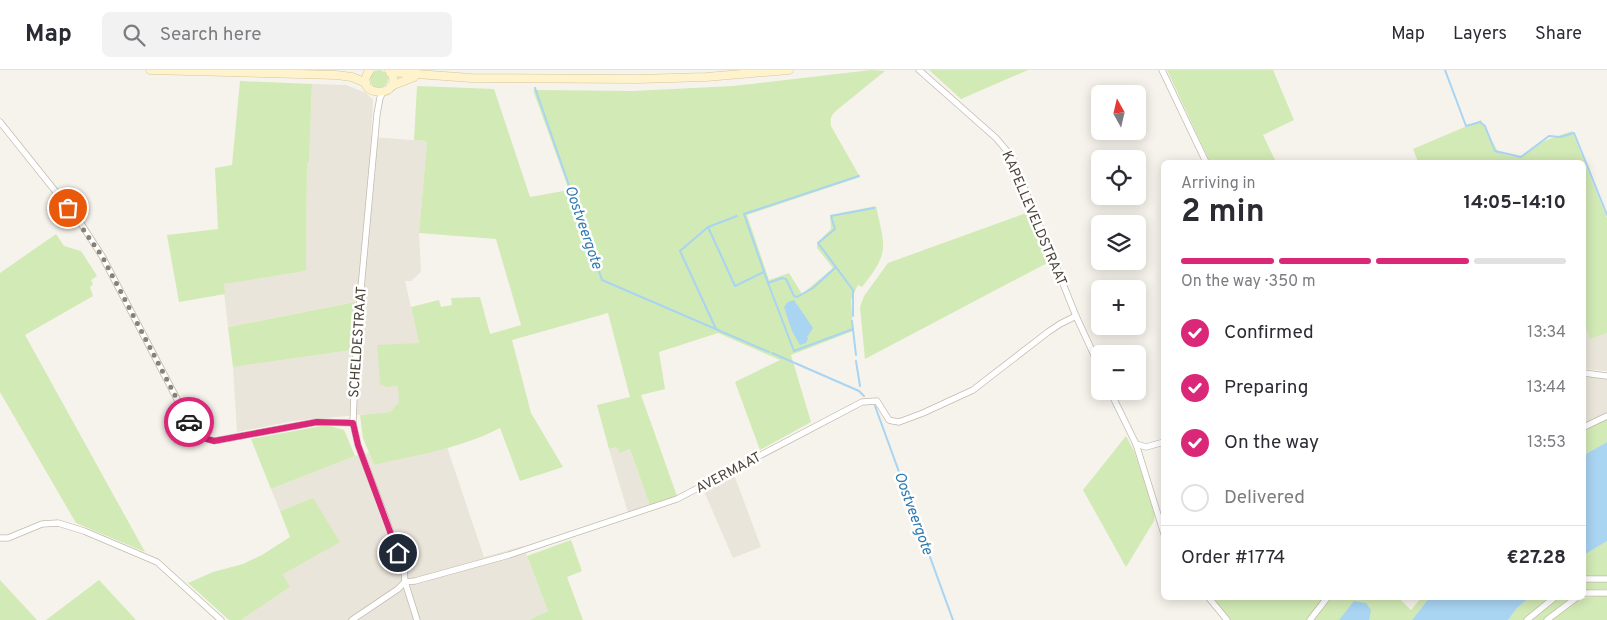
<!DOCTYPE html>
<meta charset="utf-8">
<style>
:root{--surface:#fff;--page:#f2f2f3;--text:#2b2b33;--muted:#7c7c81;--line:#e1e1e2;--accent:#db2777}
body{margin:0;font-family:Overpass,sans-serif;background:var(--page);color:var(--text);height:100vh;display:flex;flex-direction:column;font-size:19px;white-space:nowrap}
*{box-sizing:border-box;margin:0}
p{font-size:16px;color:var(--muted)}
.icon{flex:none;width:28px;height:28px;fill:none;stroke:currentColor;stroke-width:2;stroke-linecap:round;stroke-linejoin:round}
.map{position:relative;flex:1;overflow:hidden}
.sheet{position:absolute;left:1161px;top:90px;width:425px;height:440px;display:flex;flex-direction:column;background:var(--surface);border-radius:8px;box-shadow:0 2px 12px #0003}
.sheet>*{flex:none}
.needle{width:32px;rotate:352deg}
.fabs{position:absolute;left:1091px;top:15px;display:grid;gap:10px}
.fabs a{display:grid;place-items:center;width:55px;height:55px;border-radius:8px;background:var(--surface);box-shadow:0 2px 12px #0003;font-size:25px}
.pin{position:absolute;display:grid;place-items:center;width:42px;height:42px;color:#fff;margin:-21px;border:2px solid #fff;border-radius:50%;box-shadow:0 1px 5px #0007}
.courier{position:absolute;display:grid;place-items:center;width:50px;height:50px;margin:-25px;border:4px solid #db2777;border-radius:50%;background:#fff;color:#222;box-shadow:0 1px 6px #0007}
.head em{font-style:normal;font-weight:700}
.head div{display:flex;flex-direction:column-reverse}
.head{display:flex;align-items:center;justify-content:space-between;height:85px;padding:0 20px}
h1{font-size:32px;font-weight:700;line-height:38px}
.bar{display:grid;grid-template-columns:repeat(4,1fr);gap:8px 5px;align-content:center;height:60px;padding:0 20px}
.bar i{height:6px;border-radius:4px;background:var(--line)}
.bar .on{background:var(--accent)}
.bar p{grid-column:span 4}
.line{display:flex;align-items:center;gap:12px;padding:0 20px;border-top:1px solid var(--line)}
.line div{flex:1}
ol{padding:0 20px;list-style:none}
li{display:flex;align-items:center;gap:15px;height:55px}
li p{margin-inline-start:auto}
li .icon{padding:5px;border-radius:50%;background:var(--accent);color:#fff;stroke-width:4}
li:last-child{color:var(--muted)}
li i{width:28px;height:28px;border:2px solid var(--line);border-radius:50%}
header{display:flex;align-items:center;gap:30px;box-sizing:border-box;height:70px;padding:0 25px;background:var(--surface);border-bottom:1px solid var(--line)}
header strong{font-size:24px}
nav{display:flex;gap:28px;margin-inline-start:auto;font-size:18px}
.search{width:350px;height:45px;background:var(--page);display:flex;align-items:center;gap:12px;box-sizing:border-box;padding:0 18px;border-radius:8px;color:var(--muted);font-size:19px}
.map>svg:first-child{display:block}
.residential{fill:#eae5da}
.green{fill:#d2eab5}
.water{fill:#a9d4f2}
.lines{fill:none;stroke-linecap:round;stroke-linejoin:round}
.stream{stroke:#a9d4f2;stroke-width:2}
.street-casing{stroke:#c2bbae;stroke-width:7}
.secondary-casing{stroke:#d6c79b;stroke-width:9}
.street{stroke:#fff;stroke-width:5.5}
.secondary{stroke:#fff3cd;stroke-width:8}
.done{stroke:#878178;stroke-width:5;stroke-dasharray:0 9}
.route{stroke:#db2777;stroke-width:6}
.labels{text-anchor:middle;stroke-width:5;stroke-linejoin:round;paint-order:stroke}
.street-label{font-size:14px;fill:#4b4439;stroke:#fff}
.water-label{font-size:15px;font-style:italic;fill:#2e7ab2;stroke:#fff}
</style>
<header>
<strong>Map</strong>
<div class="search"><svg class="icon" aria-label="search" viewBox="0 0 24 24"><circle cx="10" cy="10" r="6"/><path d="M15 15l6 6"/></svg>Search here</div>
<nav><a>Map</a><a>Layers</a><a>Share</a></nav>
</header>
<div class="map">
<svg width="1607" height="550" viewBox="0 0 1607 550">
<rect width="100%" height="100%" fill="#f6f3ec"/>
<!-- residential -->
<g class="residential">
<path d="M312 14 346 15 366 23 373 30 371 67 427 71 419 163 421 202 411 211H405L419 273 377 276 387 317 399 316V332L390 342 293 351 237 362 233 297 350 280 354 232 228 257 223 214 306 201 307 92 309 91Z"/>
<path d="M1584 254 1590 269 1607 263V301L1584 299Z"/>
<path d="M1584 306 1607 309V345L1584 354Z"/>
<path d="M447 377 484 487 523 476 548 541 529 550H241L290 517 283 504 313 428 280 441 271 419 355 386 369 383 374 395Z"/>
<path d="M617 377 630 379 650 436 628 443 609 379Z"/>
<path d="M733 402 761 477 733 488 703 419Z"/>
</g>
<!-- green -->
<g class="green">
<path d="M871 0 885 1 837 40C831 45 830 48 831 56L860 107 747 145 769 210 789 203 802 224 833 198 817 178V173L831 159 830 145 876 136C885 178 890 182 862 217L858 215 851 230 853 261 791 285 811 352 760 380 735 312 780 290 718 263 659 282 665 319 641 325 677 426 650 436 630 379 619 383 617 377 609 379 597 335 630 327 608 243 512 270 531 343 563 397 520 411 500 358C462 378 416 385 374 395L363 368 360 345 390 342 399 332 398 316 387 317 380 314 377 275 419 273 411 237 439 230 441 237 452 235 451 228 480 227 490 264 521 255 496 169 419 163 427 71 414 70 417 16 494 19 530 127 569 120 533 20 633 21 733 16Z"/>
<path d="M929 0H1028L961 29Z"/>
<path d="M1167 0H1273L1294 50 1263 65 1276 92H1210Z"/>
<circle cx="379" cy="9" r="9"/>
<path d="M240 11 312 14 309 92H307L306 201 224 214 225 224 179 232 167 165 218 159 215 98 232 95Z"/>
<path d="M1481 50 1498 82C1524 91 1520 86 1541 73 1550 68 1562 65 1572 61L1607 148V263L1590 269 1584 254V92H1418L1413 79Z"/>
<path d="M1029 142 1049 192 865 289 860 237 864 226 888 193Z"/>
<path d="M56 164 64 176 81 181 97 206 91 210 93 214 90 217 93 226 25 265 145 482 76 453 0 322V203Z"/>
<path d="M355 232 351 280 233 297 228 257Z"/>
<path d="M1607 348V372L1584 385V359Z"/>
<path d="M327 355 344 360 355 386 271 419 251 369Z"/>
<path d="M1126 366 1134 381 1155 443 1154 451 1126 497 1083 420Z"/>
<path d="M313 428 340 472 283 504 290 517 241 550H229L188 513 213 502 243 494 262 485 290 467 280 441Z"/>
<path d="M571 470 582 501 567 507 583 550H529L548 541 527 486Z"/>
<path d="M1607 471V519L1584 520V485Z"/>
<path d="M0 510 37 550H0Z"/>
<path d="M99 510 136 550H46Z"/>
<path d="M1607 525V550H1552C1574 533 1578 526 1607 525Z"/>
<path d="M1213 528H1399L1411 540 1421 528H1429L1412 550H1231Z"/>
<path d="M1529 528H1572L1543 550H1508L1517 538Z"/>
</g>
<!-- water -->
<g class="water">
<path d="M794 230 813 258 807 267 808 268 806 273 800 275 792 261 784 237 788 232Z"/>
<path d="M1607 372V471L1584 485V385Z"/>
<path d="M1429 528H1529L1517 538 1508 550H1412Z"/>
<path d="M1354 531 1366 533 1371 540 1369 550H1339Z"/>
</g>
<g class="lines">
<!-- stream -->
<g class="stream">
<path d="M1445 0 1466 56 1480 52 1485 56 1495 81 1521 87 1549 66 1560 67 1574 63 1607 145"/>
<path d="M535 18 602 210 769 282"/>
<path d="M737 146 708 157 735 216 764 202"/>
<path d="M708 157 680 181 716 259"/>
<path d="M836 197 813 218 797 227 794 226 786 209 782 208 768 213 794 281 853 259"/>
<path d="M768 213 744 144 859 106"/>
<path d="M853 246V220L818 173 835 159 831 146 874 138"/>
<path d="M852 251 856 285"/>
<path d="M772 283 859 321 864 326"/>
<path d="M856 291 860 316"/>
<path d="M875 336 953 550"/>
</g>
<defs>
<g id="street">
<path d="M919 0 996 68 1012 87 1076 246 1100 298"/>
<path d="M1162 0 1206 92"/>
<path d="M383 22 380 28 377 44 356 273 353 353 358 375 385 446 404 501 405 512 417 550"/>
<path d="M0 52 80 152 102 186 188 350 200 367 214 371 317 352 353 353"/>
<path d="M1584 303 1607 306"/>
<path d="M1110 321 1136 374 1164 464"/>
<path d="M1584 357 1607 346"/>
<path d="M1136 374 1146 377 1164 372"/>
<path d="M0 468H8L42 454 58 453 84 461 157 492 221 550"/>
<path d="M1584 509H1607"/>
<path d="M1584 523H1607"/>
<path d="M1209 528 1227 550"/>
<path d="M352 550 398 519 405 512 415 511 509 485 677 429 862 332 877 331 889 350 893 351 899 352 923 343 973 320 1048 262 1060 254 1076 246"/>
<path d="M1310 550 1327 528"/>
<path d="M1527 550 1554 528"/>
<path d="M1547 550 1576 528"/>
</g>
<g id="secondary">
<path d="M150 0 336 5 352 7 366 13"/>
<path d="M370 0C348 29 410 29 389 0"/>
<path d="M390 2 471 8 638 9 706 7 789 0"/>
<path d="M391 16 414 7"/>
</g>
</defs>
<!-- street casing -->
<use href="#street" class="street-casing"/>
<!-- secondary casing -->
<use href="#secondary" class="secondary-casing"/>
<!-- street -->
<use href="#street" class="street"/>
<!-- secondary -->
<use href="#secondary" class="secondary"/>
</g>
<g class="lines">
<!-- done -->
<path class="done" d="M68 138 102 186 189 352"/>
<!-- route -->
<path class="route" d="M189 352 200 367 214 371 317 352 353 353 358 375 398 483"/>
</g>
<g class="labels">
<!-- street labels -->
<g class="street-label">
<text transform="translate(1035 148) rotate(67)" y="5">KAPELLEVELDSTRAAT</text>
<text transform="translate(357 272) rotate(-86)" y="5">SCHELDESTRAAT</text>
<text transform="translate(728 402) rotate(-28)" y="5">AVERMAAT</text>
</g>
<!-- water labels -->
<g class="water-label">
<text transform="translate(584 157) rotate(71)" y="5">Oostveergote</text>
<text transform="translate(914 443) rotate(70)" y="5">Oostveergote</text>
</g>
</g>
</svg>
<div class="fabs">
<a><svg class="needle" viewBox="-14 -14 28 28"><path d="M0-13l5 13h-10z" fill="#e53935"/><path d="M0 13l5-13h-10z" fill="#7c7c81"/></svg></a>
<a><svg class="icon" aria-label="locate" viewBox="0 0 24 24"><circle cx="12" cy="12" r="6"/><path d="M12 2v4M12 18v4M2 12h4M18 12h4"/></svg></a>
<a><svg class="icon" aria-label="layers" viewBox="0 0 24 24"><path d="M12 4l9 5-9 5-9-5zM3 14l9 5 9-5"/></svg></a>
<a>+</a>
<a>−</a>
</div>
<div class="pin" style="left:68px;top:138px;background:#ea580c"><svg class="icon" aria-label="bag" viewBox="0 0 24 24"><path d="M5 8h14l-1 12H6zM9 8a3 3 0 0 1 6 0"/></svg></div>
<div class="pin" style="left:398px;top:483px;background:#1f2937"><svg class="icon" aria-label="home" viewBox="0 0 24 24"><path d="M3 11l9-7 9 7M6 9v11h12V9"/></svg></div>
<div class="courier" style="left:189px;top:352px"><svg class="icon" aria-label="car" viewBox="0 0 24 24"><path d="M5 17H2v-5l4-1 3-4h7l3 4 3 1v5h-3M9 17h6M6 11h13"/><circle cx="7" cy="17" r="2"/><circle cx="17" cy="17" r="2"/></svg></div>
<section class="sheet">
<div class="head"><div><h1>2 min</h1><p>Arriving in</p></div><em>14:05–14:10</em></div>
<div class="bar"><i class="on"></i><i class="on"></i><i class="on"></i><i></i><p>On the way · 350 m</p></div>
<ol>
<li><svg class="icon" aria-label="check" viewBox="0 0 24 24"><path d="M5 12l5 5 9-10"/></svg>Confirmed<p>13:34</p></li>
<li><svg class="icon" aria-label="check" viewBox="0 0 24 24"><path d="M5 12l5 5 9-10"/></svg>Preparing<p>13:44</p></li>
<li><svg class="icon" aria-label="check" viewBox="0 0 24 24"><path d="M5 12l5 5 9-10"/></svg>On the way<p>13:53</p></li>
<li><i></i>Delivered</li>
</ol>
<div class="line" style="height:65px"><div>Order #1774</div><b>€27.28</b></div>
</section>
</div>
